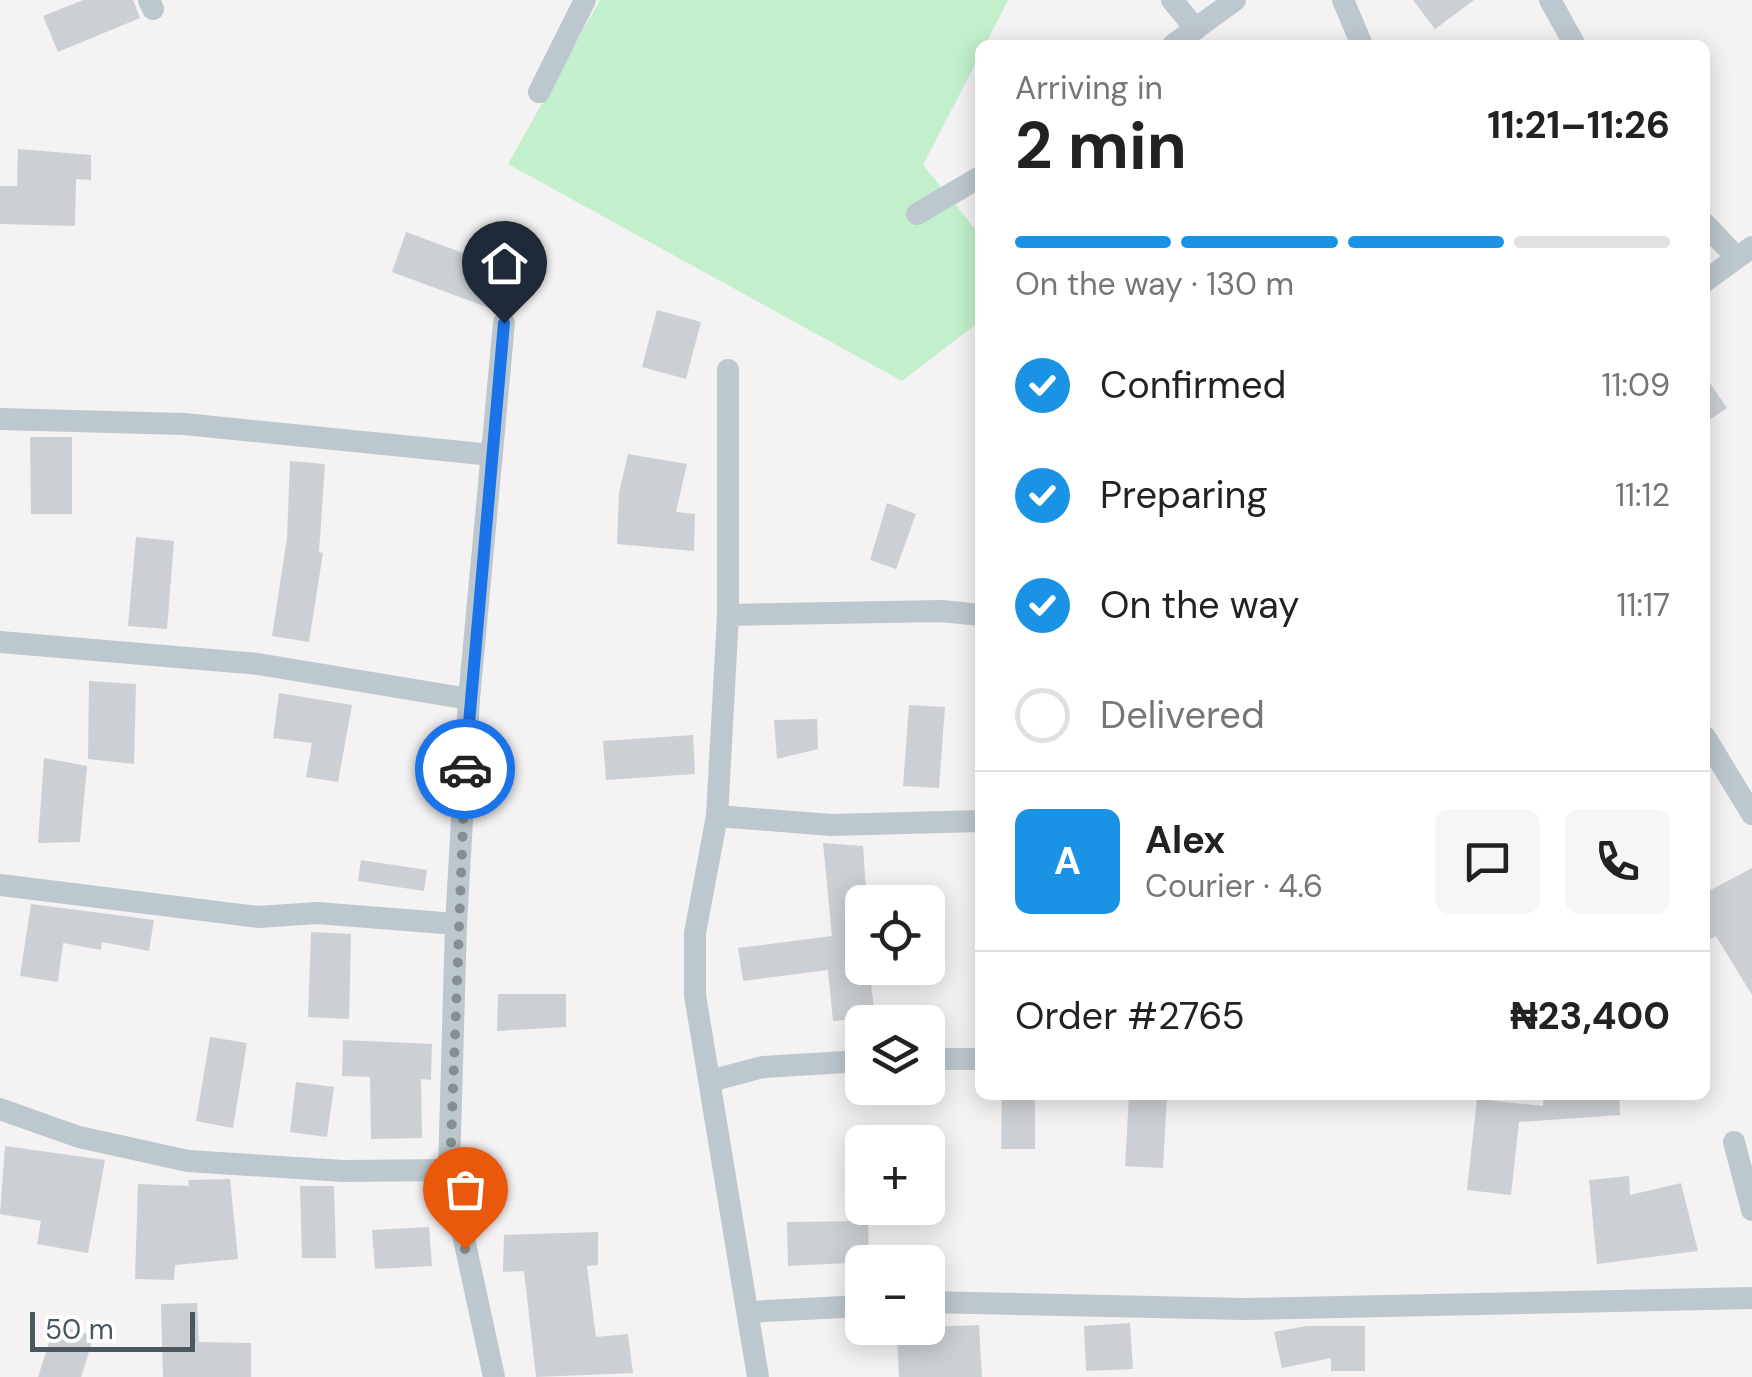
<!DOCTYPE html>
<meta charset="utf-8">
<style>
:root{--surface:#fff;--page:#f6f6f6;--text:#222;--muted:#767676;--line:#e0e0e0;--accent:#1b93e5}
body{margin:0;font-family:"DM Sans",sans-serif;background:var(--page);color:var(--text);height:100vh;display:flex;flex-direction:column;font-size:38px;white-space:nowrap}
*{box-sizing:border-box;margin:0}
p{font-size:32px;color:var(--muted)}
.icon{flex:none;width:55px;height:55px;fill:none;stroke:currentColor;stroke-width:2;stroke-linecap:round;stroke-linejoin:round}
.map{position:relative;flex:1;overflow:hidden}
.sheet{position:absolute;left:975px;top:40px;width:735px;height:1060px;display:flex;flex-direction:column;background:var(--surface);border-radius:15px;box-shadow:0 5px 25px #0003}
.sheet>*{flex:none}
.tools{position:absolute;left:845px;top:885px;display:grid;gap:20px}
.tools a{display:grid;place-items:center;width:100px;height:100px;border-radius:15px;background:var(--surface);box-shadow:0 5px 25px #0003;font-size:50px}
.scale{position:absolute;left:30px;bottom:25px;width:165px;box-sizing:border-box;padding-left:10px;border:5px solid #49585f;border-top:0;font-size:28px;line-height:35px;white-space:nowrap;color:#49585f;-webkit-text-stroke:8px #fff;paint-order:stroke}
.pin{position:absolute;display:grid;place-items:center;width:85px;height:85px;color:#fff;margin:-102px -42px;border-radius:50% 50% 50% 0;rotate:-45deg;box-shadow:0 0 10px #0007}
.pin .icon{rotate:45deg}
.courier{position:absolute;display:grid;place-items:center;width:100px;height:100px;margin:-50px;border:8px solid #1a73e8;border-radius:50%;background:#fff;color:#222;box-shadow:0 2px 12px #0007}
.overview em{font-style:normal;font-weight:700}
.overview div{display:flex;flex-direction:column-reverse}
.overview{display:flex;align-items:center;justify-content:space-between;height:170px;padding:0 40px}
h1{font-size:65px;font-weight:700;line-height:75px}
.bar{display:grid;grid-template-columns:repeat(4,1fr);gap:15px 10px;align-content:center;height:120px;padding:0 40px}
.bar i{height:12px;border-radius:8px;background:var(--line)}
.bar .selected{background:var(--accent)}
.bar p{grid-column:span 4}
.line{display:flex;align-items:center;gap:25px;padding:0 40px;border-top:2px solid var(--line)}
.line div{flex:1}
.round{display:grid;place-items:center;flex:none;width:105px;height:105px;border-radius:15px;background:var(--page)}
ol{padding:0 40px;list-style:none}
li{display:flex;align-items:center;gap:30px;height:110px}
li p{margin-inline-start:auto}
li .icon{padding:10px;border-radius:50%;background:var(--accent);color:#fff;stroke-width:4}
li:last-child{color:var(--muted)}
li i{width:55px;height:55px;border:5px solid var(--line);border-radius:50%}
.map>svg:first-child{display:block}
.green{fill:#c2f0cc}
.building{fill:#ccd0d4}
.lines{fill:none;stroke-linecap:round;stroke-linejoin:round}
.minor{stroke:#bdc8ce;stroke-width:22}
.done{stroke:#858e92;stroke-width:10;stroke-dasharray:0 18}
.route{stroke:#1a73e8;stroke-width:12}
</style>
<div class="map">
<svg width="1752" height="1377" viewBox="0 0 1752 1377">
<rect width="100%" height="100%" fill="#f4f2f2"/>
<!-- green -->
<path class="green" d="M600 0H1008L985 45H980V55L923 165 980 235V321L902 381 508 164Z"/>
<!-- building -->
<g class="building">
<path d="M83 0H133L140 18 58 52 43 16Z"/>
<path d="M1413 0H1474L1435 29Z"/>
<path d="M18 149 91 155V180L76 179 75 226 0 224V186H17Z"/>
<path d="M406 232 504 268 489 308 392 272Z"/>
<path d="M657 310 701 322 686 379 642 367Z"/>
<path d="M1705 376 1727 408 1705 423Z"/>
<path d="M30 437H72V514H31Z"/>
<path d="M628 454 687 464 676 512 695 514 694 551 617 544 619 493Z"/>
<path d="M290 461 325 464 319 552 323 553 309 642 272 636 287 538Z"/>
<path d="M887 503 916 514 896 569 870 560Z"/>
<path d="M136 537 174 541 167 629 128 626Z"/>
<path d="M89 681 136 684 134 764 88 759Z"/>
<path d="M279 693 352 705 338 782 306 777 312 743 273 738Z"/>
<path d="M909 705 945 707 939 788 903 786Z"/>
<path d="M817 719 818 749 777 759 774 720Z"/>
<path d="M693 735 695 774 606 780 603 741Z"/>
<path d="M44 758 87 766 80 842 38 843Z"/>
<path d="M823 843 863 846 867 902H862V968H869L875 1017 833 1021 828 970 743 981 738 948 832 936Z"/>
<path d="M361 860 427 870 424 891 358 881Z"/>
<path d="M1752 868V995L1716 936 1705 942V893Z"/>
<path d="M31 904 154 920 149 951 102 942 101 950 63 943 58 982 20 976Z"/>
<path d="M311 932 351 934 349 1019 308 1017Z"/>
<path d="M498 994H566V1027L497 1031Z"/>
<path d="M210 1037 247 1043 233 1128 196 1121Z"/>
<path d="M343 1040 432 1044 431 1080 421 1079 422 1138 371 1139 370 1077 342 1076Z"/>
<path d="M296 1082 334 1087 327 1137 290 1132Z"/>
<path d="M1002 1095H1035V1149H1001Z"/>
<path d="M1129 1095H1167L1163 1168 1125 1166Z"/>
<path d="M1543 1095H1619L1620 1115 1519 1122 1511 1195 1467 1190 1477 1099 1543 1106Z"/>
<path d="M5 1146 105 1160 88 1253 37 1244 41 1221 0 1214Z"/>
<path d="M1629 1176 1630 1195 1681 1183 1698 1251 1597 1264 1589 1180Z"/>
<path d="M230 1179 238 1259 175 1265 174 1280 135 1279 138 1184 189 1186 188 1180Z"/>
<path d="M300 1186H334L336 1258H302Z"/>
<path d="M868 1221 869 1262 788 1266 787 1222Z"/>
<path d="M429 1227 432 1266 375 1269 372 1230Z"/>
<path d="M598 1232V1265L587 1266 596 1337 628 1334 633 1373 536 1377 524 1271 503 1272 504 1235Z"/>
<path d="M197 1303 199 1342 251 1343V1377H163L161 1304Z"/>
<path d="M1130 1323 1133 1369 1086 1371 1084 1326Z"/>
<path d="M55 1324 94 1336 81 1377H38Z"/>
<path d="M979 1325 982 1377H899L897 1328Z"/>
<path d="M1306 1326H1365V1371H1331V1358L1282 1368 1274 1332Z"/>
</g>
<g class="lines">
<!-- minor -->
<g class="minor">
<path d="M149 0 153 9"/>
<path d="M1172 0 1196 29"/>
<path d="M1343 0 1362 45"/>
<path d="M1550 0 1575 45"/>
<path d="M1173 45 1235 0"/>
<path d="M539 92 585 0"/>
<path d="M917 214 980 177"/>
<path d="M1705 224 1736 257"/>
<path d="M1705 281 1752 247"/>
<path d="M0 419 184 424 492 455"/>
<path d="M728 615V370"/>
<path d="M0 642 258 664 469 699"/>
<path d="M1705 737 1752 814"/>
<path d="M717 816 831 825 980 821"/>
<path d="M0 885 258 917 317 913 456 924"/>
<path d="M928 1059H980"/>
<path d="M710 1081 763 1067 862 1061"/>
<path d="M0 1109 79 1137 188 1161 343 1171 449 1170"/>
<path d="M1734 1142 1752 1210"/>
<path d="M928 1302 1245 1309 1752 1298"/>
<path d="M749 1312 862 1306"/>
<path d="M494 1377 449 1170 456 924 469 699 504 323"/>
<path d="M758 1377 695 995V933L717 816 728 615 942 611 980 615"/>
</g>
</g>
<g class="lines">
<!-- done -->
<path class="done" d="M465 1249 450 1170 465 769"/>
<!-- route -->
<path class="route" d="M465 769 504 323"/>
</g>
</svg>
<div class="tools">
<a><svg class="icon" aria-label="locate" viewBox="0 0 24 24"><circle cx="12" cy="12" r="6"/><path d="M12 2v4M12 18v4M2 12h4M18 12h4"/></svg></a>
<a><svg class="icon" aria-label="layers" viewBox="0 0 24 24"><path d="M12 4l9 5-9 5-9-5zM3 14l9 5 9-5"/></svg></a>
<a>+</a>
<a>−</a>
</div>
<div class="scale">50 m</div>
<div class="pin" style="left:465px;top:1249px;background:#ea580c"><svg class="icon" aria-label="bag" viewBox="0 0 24 24"><path d="M5 8h14l-1 12H6zM9 8a3 3 0 0 1 6 0"/></svg></div>
<div class="pin" style="left:504px;top:323px;background:#1f2937"><svg class="icon" aria-label="home" viewBox="0 0 24 24"><path d="M3 11l9-7 9 7M6 9v11h12V9"/></svg></div>
<div class="courier" style="left:465px;top:769px"><svg class="icon" aria-label="car" viewBox="0 0 24 24"><path d="M5 17H2v-5l4-1 3-4h7l3 4 3 1v5h-3M9 17h6M6 11h13"/><circle cx="7" cy="17" r="2"/><circle cx="17" cy="17" r="2"/></svg></div>
<section class="sheet">
<div class="overview"><div><h1>2 min</h1><p>Arriving in</p></div><em>11:21–11:26</em></div>
<div class="bar"><i class="selected"></i><i class="selected"></i><i class="selected"></i><i></i><p>On the way · 130 m</p></div>
<ol>
<li><svg class="icon" aria-label="check" viewBox="0 0 24 24"><path d="M5 12l5 5 9-10"/></svg>Confirmed<p>11:09</p></li>
<li><svg class="icon" aria-label="check" viewBox="0 0 24 24"><path d="M5 12l5 5 9-10"/></svg>Preparing<p>11:12</p></li>
<li><svg class="icon" aria-label="check" viewBox="0 0 24 24"><path d="M5 12l5 5 9-10"/></svg>On the way<p>11:17</p></li>
<li><i></i>Delivered</li>
</ol>
<div class="line" style="height:180px"><b class="round" style="background:var(--accent);color:#fff">A</b><div><b>Alex</b><p>Courier · 4.6</p></div><a class="round"><svg class="icon" aria-label="chat" viewBox="0 0 24 24"><path d="M4 5h16v11H9l-5 4z"/></svg></a><a class="round"><svg class="icon" aria-label="phone" viewBox="0 0 24 24"><path d="M5 4h4l2 5-3 2q2 4 5 5l2-3 5 2v4C11 20 4 13 5 4z"/></svg></a></div>
<div class="line" style="height:130px"><div>Order #2765</div><b>₦23,400</b></div>
</section>
</div>
